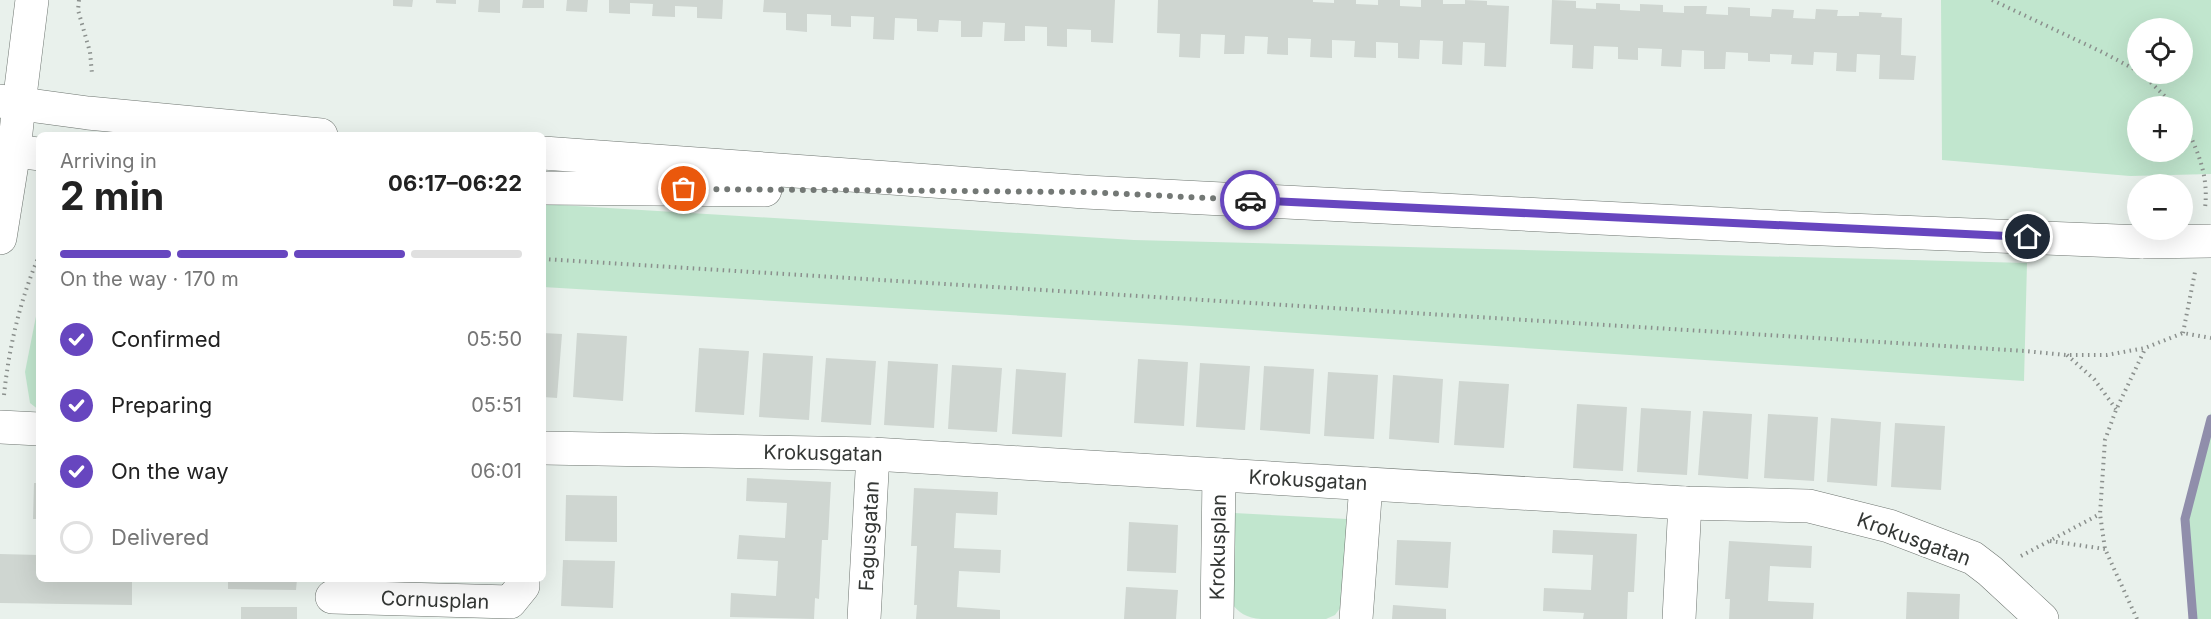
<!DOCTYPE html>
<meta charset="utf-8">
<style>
:root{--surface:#fff;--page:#f6f6f6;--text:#222;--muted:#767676;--line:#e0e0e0;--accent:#6746bf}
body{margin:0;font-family:Inter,sans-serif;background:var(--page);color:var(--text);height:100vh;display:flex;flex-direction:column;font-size:22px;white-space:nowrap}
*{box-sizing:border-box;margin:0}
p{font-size:20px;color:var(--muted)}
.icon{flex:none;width:33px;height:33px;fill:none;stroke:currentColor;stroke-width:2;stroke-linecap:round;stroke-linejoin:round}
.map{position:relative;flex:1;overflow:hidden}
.sheet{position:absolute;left:36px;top:132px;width:510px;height:450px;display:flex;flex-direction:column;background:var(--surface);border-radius:9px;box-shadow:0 6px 24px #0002}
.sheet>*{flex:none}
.buttons{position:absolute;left:2127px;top:18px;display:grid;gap:12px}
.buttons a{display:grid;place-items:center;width:66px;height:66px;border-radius:50%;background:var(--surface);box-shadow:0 6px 24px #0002;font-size:30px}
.pin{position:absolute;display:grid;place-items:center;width:51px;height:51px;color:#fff;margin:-26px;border:3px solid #fff;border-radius:50%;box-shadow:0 2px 6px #0007}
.courier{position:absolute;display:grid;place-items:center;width:60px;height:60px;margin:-30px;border:4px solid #6746bf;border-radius:50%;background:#fff;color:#222;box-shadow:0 2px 8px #0007}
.head em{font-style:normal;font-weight:700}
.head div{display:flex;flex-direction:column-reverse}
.head{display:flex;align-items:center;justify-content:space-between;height:102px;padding:0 24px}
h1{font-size:39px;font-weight:700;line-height:45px}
.bar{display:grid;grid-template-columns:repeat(4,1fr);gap:9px 6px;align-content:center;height:72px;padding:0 24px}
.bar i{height:8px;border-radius:4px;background:var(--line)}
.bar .on{background:var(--accent)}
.bar p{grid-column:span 4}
ol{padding:0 24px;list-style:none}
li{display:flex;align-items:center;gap:18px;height:66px}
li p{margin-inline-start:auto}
li .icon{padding:6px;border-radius:50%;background:var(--accent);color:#fff;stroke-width:4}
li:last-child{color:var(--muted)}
li i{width:33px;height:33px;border:3px solid var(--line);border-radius:50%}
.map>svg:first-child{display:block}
.green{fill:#c1e6ce;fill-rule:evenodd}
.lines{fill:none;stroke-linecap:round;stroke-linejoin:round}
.stream{stroke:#908eab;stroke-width:9}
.building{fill:#cfd6d1}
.minor-casing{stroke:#6e7570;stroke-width:34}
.tertiary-casing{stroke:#6e7570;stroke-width:34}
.secondary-casing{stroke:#6e7570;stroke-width:34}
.path{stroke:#8b908d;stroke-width:4;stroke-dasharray:1.5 4.5;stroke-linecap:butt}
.minor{stroke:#fff;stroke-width:33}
.tertiary{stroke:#fff;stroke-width:33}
.secondary{stroke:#fff;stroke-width:33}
.secondary-bridge-casing{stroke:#6e7570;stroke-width:34;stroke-linecap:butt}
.secondary-bridge{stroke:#fff;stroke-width:33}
.done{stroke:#737875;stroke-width:6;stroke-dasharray:0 10.8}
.route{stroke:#6746bf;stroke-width:8}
.labels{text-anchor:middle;stroke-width:4.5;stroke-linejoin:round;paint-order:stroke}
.street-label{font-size:20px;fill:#343735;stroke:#fff}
</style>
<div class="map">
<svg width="2211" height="619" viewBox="0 0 2211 619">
<rect width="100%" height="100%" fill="#e9f1ec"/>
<!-- green -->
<g class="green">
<path d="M1941 0H2211V174L2130 176 1942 160ZM2182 28V74H2138V28ZM2182 106V152H2138V106Z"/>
<path d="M543 204 1134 240 2027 263 2024 381 1176 325 543 287Z"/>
<path d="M39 301V410L30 403 25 372Z"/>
<path d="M2211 412V619H2193L2185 519Z"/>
<path d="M1234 513 1347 519 1346 600 1335 615 1326 619H1261C1247 618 1238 613 1230 601Z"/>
</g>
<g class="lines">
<!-- stream -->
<path class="stream" d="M2193 619 2185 519 2211 419"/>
</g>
<!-- building -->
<g class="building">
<path d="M393 0H413L412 7 393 6Z"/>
<path d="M436 0H456V4L436 3Z"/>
<path d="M479 0H500V13L478 12Z"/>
<path d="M523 0H544V8H522Z"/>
<path d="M567 0H588L587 12 566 11Z"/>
<path d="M609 0H723L722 19 697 18V7L675 6V17L652 16 653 4 630 3V14L609 13Z"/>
<path d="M764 0H1115L1113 43 1091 42V30L1067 29V47L1047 46V27L1025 26V41H1004L1005 23 983 22 982 37H961V21L939 20 938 32 917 31V19L895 18 894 40 873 39 874 17 851 16V27L831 26V15L807 14V32L786 30V13L763 12Z"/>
<path d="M1158 0H1313V2L1334 3V0H1356V4L1378 5V0H1400V6L1421 7V0H1443V4H1465V0L1487 1V5L1509 6 1506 67 1484 66 1485 43 1463 42 1462 65 1442 64 1443 41 1420 40 1419 59 1398 58V43L1376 42V58L1354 57 1355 41 1332 40V58L1310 57 1311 39 1288 38V55L1267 54 1268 37 1245 36 1244 54H1224L1225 35 1201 34 1200 58 1179 57 1180 34 1157 33Z"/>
<path d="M1552 0 1576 1V8L1596 9V3L1620 4V10L1640 11V4L1663 5V12L1684 13V6H1707L1706 14 1728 15V7L1750 8V16L1771 17 1772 9 1794 10 1793 18 1815 19 1816 9 1838 10 1837 16H1859V12L1882 13 1881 17 1902 18 1901 55 1916 56 1914 80 1879 79 1880 55 1857 54 1856 72 1836 71 1837 53 1814 52 1813 65 1791 64 1792 55 1770 54V62L1748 61V53L1726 52 1725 69H1704V51L1682 50 1681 67 1661 66 1662 49 1638 48V60L1618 59V47L1594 46 1593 69 1572 68 1573 45 1550 44Z"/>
<path d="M543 333 562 334 557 398 543 397Z"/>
<path d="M577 333 627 336 623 401 573 397Z"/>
<path d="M699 348 749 351 744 415 695 412Z"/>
<path d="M763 353 813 356 809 420 759 417Z"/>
<path d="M826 358 876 361 871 425 821 422Z"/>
<path d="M1138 359 1188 362 1184 426 1134 423Z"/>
<path d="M888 361 938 364 934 428 884 425Z"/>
<path d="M1200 363 1250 366 1245 430 1196 427Z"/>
<path d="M952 365 1002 368 997 432 948 429Z"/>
<path d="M1264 366 1314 369 1310 434 1260 430Z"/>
<path d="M1016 369 1066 373 1062 437 1012 434Z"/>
<path d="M1328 372 1378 375 1374 439 1324 436Z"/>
<path d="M1393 375 1443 379 1439 443 1389 439Z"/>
<path d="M1459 381 1509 384 1504 448 1454 445Z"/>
<path d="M1577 404 1627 407 1623 471 1573 468Z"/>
<path d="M1641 408 1691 411 1687 475 1637 472Z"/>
<path d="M1703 411 1752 414 1748 479 1698 475Z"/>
<path d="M1768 414 1818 417 1814 481 1764 478Z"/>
<path d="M1831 418 1881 422 1877 486 1827 482Z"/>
<path d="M1895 423 1945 426 1941 490 1891 487Z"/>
<path d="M747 478 831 482 828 540H822L819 599 815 598 814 619 730 617 731 593 776 596 778 561 737 559 739 535 785 538 787 503 746 501Z"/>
<path d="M34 483H39V519H33Z"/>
<path d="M914 488 998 492 997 515 956 513 954 548 1001 550 1000 573 959 571 957 607 1000 610V619H916L917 605H914L917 546H911Z"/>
<path d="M566 495 617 496V542L565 541Z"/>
<path d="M1129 522 1178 525 1176 573 1127 571Z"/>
<path d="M1553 530 1637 534 1634 592H1628L1627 619H1583L1584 613 1543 611 1544 588 1591 590 1593 555 1552 553Z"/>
<path d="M1397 540 1451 542 1448 588 1395 585Z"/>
<path d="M1729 541 1812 546 1811 568 1770 566 1768 601 1814 603 1813 619H1729L1730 599H1725Z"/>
<path d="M0 554 39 555V579H132V605L0 603Z"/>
<path d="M563 560 615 561 613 608 561 606Z"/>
<path d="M228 579H297L296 590 228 589Z"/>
<path d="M1126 587 1178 590 1176 619H1124Z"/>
<path d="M1907 592 1960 594 1959 619H1906Z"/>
<path d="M1393 605 1446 609V619H1392Z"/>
<rect x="241" y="607" width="56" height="12"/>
</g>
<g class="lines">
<defs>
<g id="minor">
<path d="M19 104 32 0"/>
<path d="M0 427 39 429"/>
<path d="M543 448 873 454 1685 503 1809 506 1889 526 1973 558 1990 571 2042 619"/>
<path d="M332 597 510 602 523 586V579"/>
<path d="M864 619 873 454"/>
<path d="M1217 619 1219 475"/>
<path d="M1356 619 1366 484"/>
<path d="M1679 619 1685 503"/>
</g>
<path id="tertiary" d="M0 238 14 151 19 104"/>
<g id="secondary">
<path d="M0 101 88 113 321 135"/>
<path d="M0 149 39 154"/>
<path d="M543 153 1085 192 1799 228 2143 242"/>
<path d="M543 188 765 190"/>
</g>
</defs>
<!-- minor casing -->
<use href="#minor" class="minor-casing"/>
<!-- tertiary casing -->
<use href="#tertiary" class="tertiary-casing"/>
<!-- secondary casing -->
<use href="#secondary" class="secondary-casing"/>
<!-- path -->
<g class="path">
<path d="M79 0 78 10 90 52 92 74"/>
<path d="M1992 0 2102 52 2138 71"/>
<path d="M2142 74 2175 106"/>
<path d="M2182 119C2197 149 2209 174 2205 208"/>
<path d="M543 259 2025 351 2066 355H2107L2145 348 2183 333 2211 338"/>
<path d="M2183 333 2195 272"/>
<path d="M2067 355 2094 379 2116 409"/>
<path d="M4 395C9 347 20 300 39 256"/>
<path d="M2050 541 2105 549"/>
<path d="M2021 556 2100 514"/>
<path d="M2137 619 2105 549 2100 514 2105 440 2116 410 2145 349"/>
</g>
<!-- minor -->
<use href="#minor" class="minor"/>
<!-- tertiary -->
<use href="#tertiary" class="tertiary"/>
<!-- secondary -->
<use href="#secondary" class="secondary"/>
<defs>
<path id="secondary-bridge" d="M2143 242 2211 241"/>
</defs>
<!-- secondary-bridge casing -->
<use href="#secondary-bridge" class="secondary-bridge-casing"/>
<!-- secondary-bridge -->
<use href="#secondary-bridge" class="secondary-bridge"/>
</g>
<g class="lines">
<!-- done -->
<path class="done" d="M684 189 1085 192 1250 200"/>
<!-- route -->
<path class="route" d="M1250 200 2028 237"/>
</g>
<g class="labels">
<!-- street labels -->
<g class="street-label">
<text transform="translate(823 453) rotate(1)" y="7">Krokusgatan</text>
<text transform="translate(1308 480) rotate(3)" y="7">Krokusgatan</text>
<text transform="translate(869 536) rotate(-87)" y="7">Fagusgatan</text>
<text transform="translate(1914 539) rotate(20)" y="7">Krokusgatan</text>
<text transform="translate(1218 547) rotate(-89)" y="7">Krokusplan</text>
<text transform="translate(435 600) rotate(2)" y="7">Cornusplan</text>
</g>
</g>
</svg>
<div class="buttons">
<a><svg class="icon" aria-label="locate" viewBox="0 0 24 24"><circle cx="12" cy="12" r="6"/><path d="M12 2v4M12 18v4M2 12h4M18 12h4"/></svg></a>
<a>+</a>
<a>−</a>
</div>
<div class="pin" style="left:684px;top:189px;background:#ea580c"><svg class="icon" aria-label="bag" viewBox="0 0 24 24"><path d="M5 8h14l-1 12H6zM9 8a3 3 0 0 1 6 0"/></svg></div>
<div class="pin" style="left:2028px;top:237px;background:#1f2937"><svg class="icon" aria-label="home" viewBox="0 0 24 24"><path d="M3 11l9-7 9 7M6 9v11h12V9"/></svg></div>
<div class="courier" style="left:1250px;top:200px"><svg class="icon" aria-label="car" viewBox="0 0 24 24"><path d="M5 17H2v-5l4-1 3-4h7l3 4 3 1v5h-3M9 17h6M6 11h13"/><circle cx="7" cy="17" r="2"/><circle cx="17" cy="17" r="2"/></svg></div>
<section class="sheet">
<div class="head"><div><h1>2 min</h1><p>Arriving in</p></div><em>06:17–06:22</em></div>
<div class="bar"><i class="on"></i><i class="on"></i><i class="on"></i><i></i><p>On the way · 170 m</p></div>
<ol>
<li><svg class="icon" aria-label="check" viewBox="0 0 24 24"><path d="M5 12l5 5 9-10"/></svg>Confirmed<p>05:50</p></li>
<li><svg class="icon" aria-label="check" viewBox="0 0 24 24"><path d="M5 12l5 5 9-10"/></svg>Preparing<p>05:51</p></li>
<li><svg class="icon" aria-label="check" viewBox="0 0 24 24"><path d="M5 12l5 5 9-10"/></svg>On the way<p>06:01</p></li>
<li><i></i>Delivered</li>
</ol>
</section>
</div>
